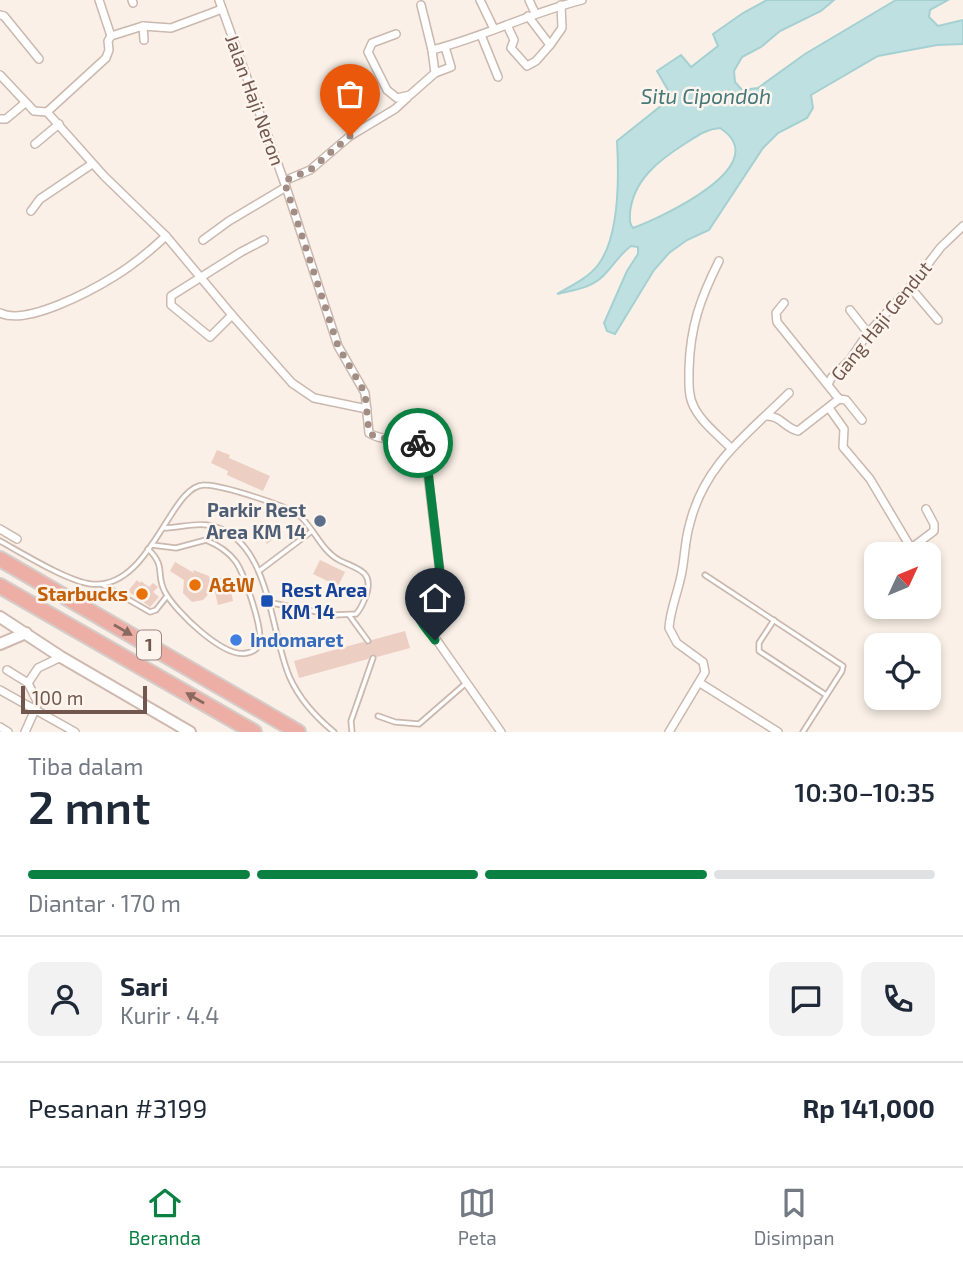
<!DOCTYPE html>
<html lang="id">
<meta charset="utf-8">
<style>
:root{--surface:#fff;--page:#f2f2f3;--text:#1f2937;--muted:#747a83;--line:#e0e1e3;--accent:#0b8043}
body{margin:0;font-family:"Exo 2",sans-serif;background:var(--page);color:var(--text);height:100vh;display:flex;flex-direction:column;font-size:26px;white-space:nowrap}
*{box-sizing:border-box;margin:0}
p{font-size:23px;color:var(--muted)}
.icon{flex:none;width:38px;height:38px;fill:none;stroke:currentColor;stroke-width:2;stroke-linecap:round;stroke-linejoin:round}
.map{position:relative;height:732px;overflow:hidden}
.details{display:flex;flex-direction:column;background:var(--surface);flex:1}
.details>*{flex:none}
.needle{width:46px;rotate:46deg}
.buttons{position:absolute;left:864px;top:542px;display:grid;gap:14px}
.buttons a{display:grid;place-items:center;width:77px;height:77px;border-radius:14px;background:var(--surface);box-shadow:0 4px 10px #0003;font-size:35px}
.scale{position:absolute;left:21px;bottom:18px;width:126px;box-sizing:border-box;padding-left:7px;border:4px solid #71574e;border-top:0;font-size:19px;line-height:24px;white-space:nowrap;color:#71574e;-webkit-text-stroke:5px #fdf5ed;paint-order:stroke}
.pin{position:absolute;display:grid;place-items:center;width:60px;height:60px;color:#fff;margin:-72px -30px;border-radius:50% 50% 50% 0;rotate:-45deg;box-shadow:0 0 7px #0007}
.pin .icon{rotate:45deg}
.courier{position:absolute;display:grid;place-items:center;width:70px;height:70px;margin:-35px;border:5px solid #0b8043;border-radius:50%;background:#fff;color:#222;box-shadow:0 2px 9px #0007}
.overview em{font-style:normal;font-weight:600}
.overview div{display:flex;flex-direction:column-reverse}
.overview{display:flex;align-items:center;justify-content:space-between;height:119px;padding:0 28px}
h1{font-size:46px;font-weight:600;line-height:52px}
.bar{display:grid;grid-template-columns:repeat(4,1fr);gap:10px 7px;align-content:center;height:84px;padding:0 28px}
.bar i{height:9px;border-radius:5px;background:var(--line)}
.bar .on{background:var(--accent)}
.bar p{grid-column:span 4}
.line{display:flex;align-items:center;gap:18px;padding:0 28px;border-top:2px solid var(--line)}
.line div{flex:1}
.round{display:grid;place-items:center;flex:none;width:74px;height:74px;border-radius:14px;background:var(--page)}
.tab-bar{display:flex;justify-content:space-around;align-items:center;height:98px;border-top:2px solid var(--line);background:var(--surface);font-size:19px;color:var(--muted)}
.tab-bar a{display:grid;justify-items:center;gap:4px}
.tab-bar .on{color:var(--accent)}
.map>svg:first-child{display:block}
.water{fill:#bee0e1;stroke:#a5d0d2;stroke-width:2;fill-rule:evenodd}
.building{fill:#eccec2}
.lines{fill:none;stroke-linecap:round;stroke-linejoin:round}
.lane-casing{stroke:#cbb8ae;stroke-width:7}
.street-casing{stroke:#cbb8ae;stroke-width:10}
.secondary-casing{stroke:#cfb9af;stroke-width:14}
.highway-casing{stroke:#d4cdca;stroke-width:18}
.lane{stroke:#fff;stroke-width:3.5}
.street{stroke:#fff;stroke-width:7}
.secondary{stroke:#fff;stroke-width:10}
.highway{stroke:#edafa5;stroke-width:14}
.oneway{fill:#8a695f}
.done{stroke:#a18d84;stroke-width:7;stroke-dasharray:0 12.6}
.route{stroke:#0b8043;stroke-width:9}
.service-dot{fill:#5c6f8a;stroke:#fdf5ed;stroke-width:2.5}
.food-dot{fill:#e8710a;stroke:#fdf5ed;stroke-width:2.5}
.transit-dot{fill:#1a4fb4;stroke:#fdf5ed;stroke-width:2.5}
.shop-dot{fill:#3f7fe0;stroke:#fdf5ed;stroke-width:2.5}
.labels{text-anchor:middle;stroke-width:5;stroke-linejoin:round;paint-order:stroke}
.shield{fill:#fdf5ed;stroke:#9b867e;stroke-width:2}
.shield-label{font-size:18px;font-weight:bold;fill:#71574e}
.street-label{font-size:19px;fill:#71574e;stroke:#fdf5ed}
.service-label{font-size:19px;font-weight:bold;fill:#4e5e75;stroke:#fdf5ed;text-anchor:end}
.food-label{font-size:19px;font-weight:bold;fill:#c56008;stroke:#fdf5ed;text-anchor:start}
.transit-label{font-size:19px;font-weight:bold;fill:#164399;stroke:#fdf5ed;text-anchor:start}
.shop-label{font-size:19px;font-weight:bold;fill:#366cbe;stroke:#fdf5ed;text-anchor:start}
.water-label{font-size:21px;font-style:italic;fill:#47787b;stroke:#fdf5ed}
</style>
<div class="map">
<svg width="963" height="732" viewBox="0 0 963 732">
<rect width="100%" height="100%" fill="#faf0e7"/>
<!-- water -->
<path class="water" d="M767 0H834L821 11 780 31 761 47 742 57 734 71 735 82 742 90 758 88 805 54 896 0H948L930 10 929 17 938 26 963 20V44L937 45 878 56 811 95 813 108 807 118 778 133 763 148 709 230 687 240 669 253 654 270 615 334 607 331 604 323 627 271 638 254V247L631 246C618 256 615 264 604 275 592 288 574 290 557 294 571 286 588 278 598 265 620 236 619 176 617 141L672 97 657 71 681 55 691 67 718 46 713 34 743 13ZM720 128C777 165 660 218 633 228 629 223 630 220 630 213 633 180 659 160 686 143 697 136 706 129 720 128Z"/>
<!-- building -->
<g class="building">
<path d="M217 450 230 455 229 458 270 476 263 491 227 475 228 471 211 463Z"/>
<path d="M270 525 278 535 267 544 259 533Z"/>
<path d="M320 560 345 572 338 586 313 574Z"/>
<path d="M175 562 194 573 193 570 209 576 210 582 228 575 233 601 218 605 214 588 203 600 192 602 183 593 184 580 170 571Z"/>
<path d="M137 580 140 583 141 581 149 587 153 583 158 587 153 592 159 597 150 607 128 591Z"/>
<path d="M405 631 410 648 377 657 372 654 368 659 299 678 294 661 363 642 369 645 372 640Z"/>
</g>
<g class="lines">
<defs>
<g id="lane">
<path d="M164 528C178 528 193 523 207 525 271 535 269 631 290 678 299 698 317 718 334 732"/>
<path d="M0 541C22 553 67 581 91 584 151 591 170 483 205 485 221 485 289 506 300 516 314 529 322 551 339 560 356 569 375 570 366 596 363 603 361 609 356 614L333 615 267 602"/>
<path d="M148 549C167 567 155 574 165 592 175 611 224 659 247 653 252 652 258 649 259 644 264 630 244 574 236 562 228 551 218 545 206 540L176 548 152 545"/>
<path d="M259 571 312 531"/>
<path d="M705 575 843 666 842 671 803 732"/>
<path d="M103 585 150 612 156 610 167 596"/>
<path d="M349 615 368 641"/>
<path d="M774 620 759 643V651L826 695"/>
<path d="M378 716 395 722 419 724 465 684"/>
<path d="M352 732 351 721 373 658"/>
</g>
<g id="street">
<path d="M99 0 111 36"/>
<path d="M132 0 133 3"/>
<path d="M219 0 286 187 338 346 365 393 369 433C385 444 413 435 425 450L440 573C436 589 412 594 417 612L501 732"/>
<path d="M480 0 494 29"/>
<path d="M529 0 535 13"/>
<path d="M421 5 432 50"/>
<path d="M0 15 4 16 39 59"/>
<path d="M507 25 514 40 511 48 527 66 536 61 550 45 528 16"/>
<path d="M143 26 144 40"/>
<path d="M396 34 372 43 368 52 387 90 397 98 410 95 435 73 432 50C483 37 530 13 582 0"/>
<path d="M481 35 498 77"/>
<path d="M550 45 562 28 561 5"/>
<path d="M435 73 451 67 445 47"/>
<path d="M0 75 34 111 47 112 104 176 166 236 232 315 292 383 314 398 367 409"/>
<path d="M47 112 106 58 109 50 108 41 111 36 143 26 171 28 222 9"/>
<path d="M0 119H6L25 103"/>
<path d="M35 144 59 124"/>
<path d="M284 181 310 170 350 136 395 109 407 98"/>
<path d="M31 211 40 199 92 164"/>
<path d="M203 240 229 221 286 187"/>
<path d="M719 261C700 299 690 327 689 370 689 383 688 396 694 407 702 423 719 436 731 448"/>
<path d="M910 287 938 320"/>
<path d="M784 303 776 313 777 322 839 399"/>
<path d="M850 310 868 333"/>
<path d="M0 313C26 326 91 291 115 276 133 265 151 250 166 236"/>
<path d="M232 315 210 337 171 305V296L241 252 264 240"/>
<path d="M828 384 832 377 849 361 868 333 910 287 941 247 963 226"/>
<path d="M839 399 846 400 862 420"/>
<path d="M829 408 844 429 843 447 870 479 911 548"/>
<path d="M767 416C781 416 785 428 798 431L839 399"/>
<path d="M0 529 17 539"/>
<path d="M902 555 934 531V524L926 509"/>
<path d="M7 670 28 683 38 668 61 657"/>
<path d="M700 683 778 732"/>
<path d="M0 690 75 732"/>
<path d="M0 727 8 732"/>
<path d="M25 732 38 703 28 683"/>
<path d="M669 732 705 672 703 662 677 643 669 628C670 609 679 590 682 571 685 555 685 539 690 523 705 463 748 434 789 393"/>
</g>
<g id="secondary">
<path d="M0 617 61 657 190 732"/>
<path d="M0 644 26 633"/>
</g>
<g id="highway">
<path d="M0 559 298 732"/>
<path d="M0 586 254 732"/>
</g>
</defs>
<!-- lane casing -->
<use href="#lane" class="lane-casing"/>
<!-- street casing -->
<use href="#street" class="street-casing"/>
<!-- secondary casing -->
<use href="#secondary" class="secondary-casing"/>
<!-- highway casing -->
<use href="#highway" class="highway-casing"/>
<!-- lane -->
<use href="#lane" class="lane"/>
<!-- street -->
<use href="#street" class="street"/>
<!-- secondary -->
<use href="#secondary" class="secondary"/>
<!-- highway -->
<use href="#highway" class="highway"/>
</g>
<!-- one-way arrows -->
<defs><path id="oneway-solid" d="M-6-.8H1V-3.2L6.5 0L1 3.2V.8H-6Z" transform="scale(1.75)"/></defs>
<g class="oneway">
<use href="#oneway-solid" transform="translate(123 630) rotate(30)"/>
<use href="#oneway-solid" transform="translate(195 698) rotate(-150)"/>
</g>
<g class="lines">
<!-- done -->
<path class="done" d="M350 136 310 170 284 181 338 346 365 393 369 433 376 437 418 443"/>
<!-- route -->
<path class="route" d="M418 443 424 447 426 454 440 573C438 582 433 586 426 591 405 610 422 622 435 640"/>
</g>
<!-- markers -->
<circle class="service-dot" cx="320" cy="521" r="7"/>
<g class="food-dot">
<circle cx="195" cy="585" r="7"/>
<circle cx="142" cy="594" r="7"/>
</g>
<rect class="transit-dot" x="260" y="594" width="14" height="14" rx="3.5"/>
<circle class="shop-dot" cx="236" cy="640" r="7"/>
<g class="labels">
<!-- shield labels -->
<rect class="shield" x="137" y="630.5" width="24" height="29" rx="5"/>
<g class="shield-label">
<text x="149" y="651">1</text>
</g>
<!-- street labels -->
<g class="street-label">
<text transform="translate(255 100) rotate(70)" y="7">Jalan Haji Neron</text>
<text transform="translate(881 321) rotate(-51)" y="7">Gang Haji Gendut</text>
</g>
<!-- service labels -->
<g class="service-label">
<text x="306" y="517">Parkir Rest<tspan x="306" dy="22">Area KM 14</tspan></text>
</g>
<!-- food labels -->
<g class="food-label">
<text x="209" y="592">A&amp;W</text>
<text x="128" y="601" text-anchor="end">Starbucks</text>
</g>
<!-- transit labels -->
<g class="transit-label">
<text x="281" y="597">Rest Area<tspan x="281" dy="22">KM 14</tspan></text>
</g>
<!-- shop labels -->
<g class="shop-label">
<text x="250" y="647">Indomaret</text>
</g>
<!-- water labels -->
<g class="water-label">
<text x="706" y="104">Situ Cipondoh</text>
</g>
</g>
</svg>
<div class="buttons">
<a><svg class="needle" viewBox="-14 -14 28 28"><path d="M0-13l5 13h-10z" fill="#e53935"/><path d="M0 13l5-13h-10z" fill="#747a83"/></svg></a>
<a><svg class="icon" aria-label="locate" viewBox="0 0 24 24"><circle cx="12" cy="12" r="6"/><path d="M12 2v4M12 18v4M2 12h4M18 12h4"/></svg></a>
</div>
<div class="scale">100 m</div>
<div class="pin" style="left:350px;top:136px;background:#ea580c"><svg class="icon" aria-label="bag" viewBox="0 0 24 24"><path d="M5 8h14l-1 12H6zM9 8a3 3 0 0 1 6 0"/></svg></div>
<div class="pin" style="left:435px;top:640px;background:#1f2937"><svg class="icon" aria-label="home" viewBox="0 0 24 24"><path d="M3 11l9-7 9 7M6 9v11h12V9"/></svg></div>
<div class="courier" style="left:418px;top:443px"><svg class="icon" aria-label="bike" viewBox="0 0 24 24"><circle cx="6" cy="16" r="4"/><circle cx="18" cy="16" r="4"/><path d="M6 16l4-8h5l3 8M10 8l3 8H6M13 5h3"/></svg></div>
</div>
<section class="details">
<div class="overview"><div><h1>2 mnt</h1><p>Tiba dalam</p></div><em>10:30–10:35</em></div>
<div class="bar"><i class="on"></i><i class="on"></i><i class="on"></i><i></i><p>Diantar · 170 m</p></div>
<div class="line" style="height:126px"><a class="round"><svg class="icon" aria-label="person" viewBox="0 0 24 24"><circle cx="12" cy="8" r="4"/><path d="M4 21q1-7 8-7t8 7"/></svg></a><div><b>Sari</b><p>Kurir · 4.4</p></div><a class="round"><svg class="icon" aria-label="chat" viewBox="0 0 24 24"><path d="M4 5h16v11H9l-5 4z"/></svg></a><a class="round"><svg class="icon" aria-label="phone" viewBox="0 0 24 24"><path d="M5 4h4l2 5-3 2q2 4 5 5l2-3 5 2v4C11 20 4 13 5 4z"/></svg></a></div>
<div class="line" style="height:91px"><div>Pesanan #3199</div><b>Rp 141,000</b></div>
</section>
<nav class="tab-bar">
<a class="on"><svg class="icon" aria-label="home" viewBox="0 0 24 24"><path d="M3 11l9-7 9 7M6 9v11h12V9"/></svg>Beranda</a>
<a><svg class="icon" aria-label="map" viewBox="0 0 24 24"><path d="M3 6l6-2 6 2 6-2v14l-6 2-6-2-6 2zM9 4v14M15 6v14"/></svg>Peta</a>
<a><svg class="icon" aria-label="saved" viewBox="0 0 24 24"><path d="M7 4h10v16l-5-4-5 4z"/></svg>Disimpan</a>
</nav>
